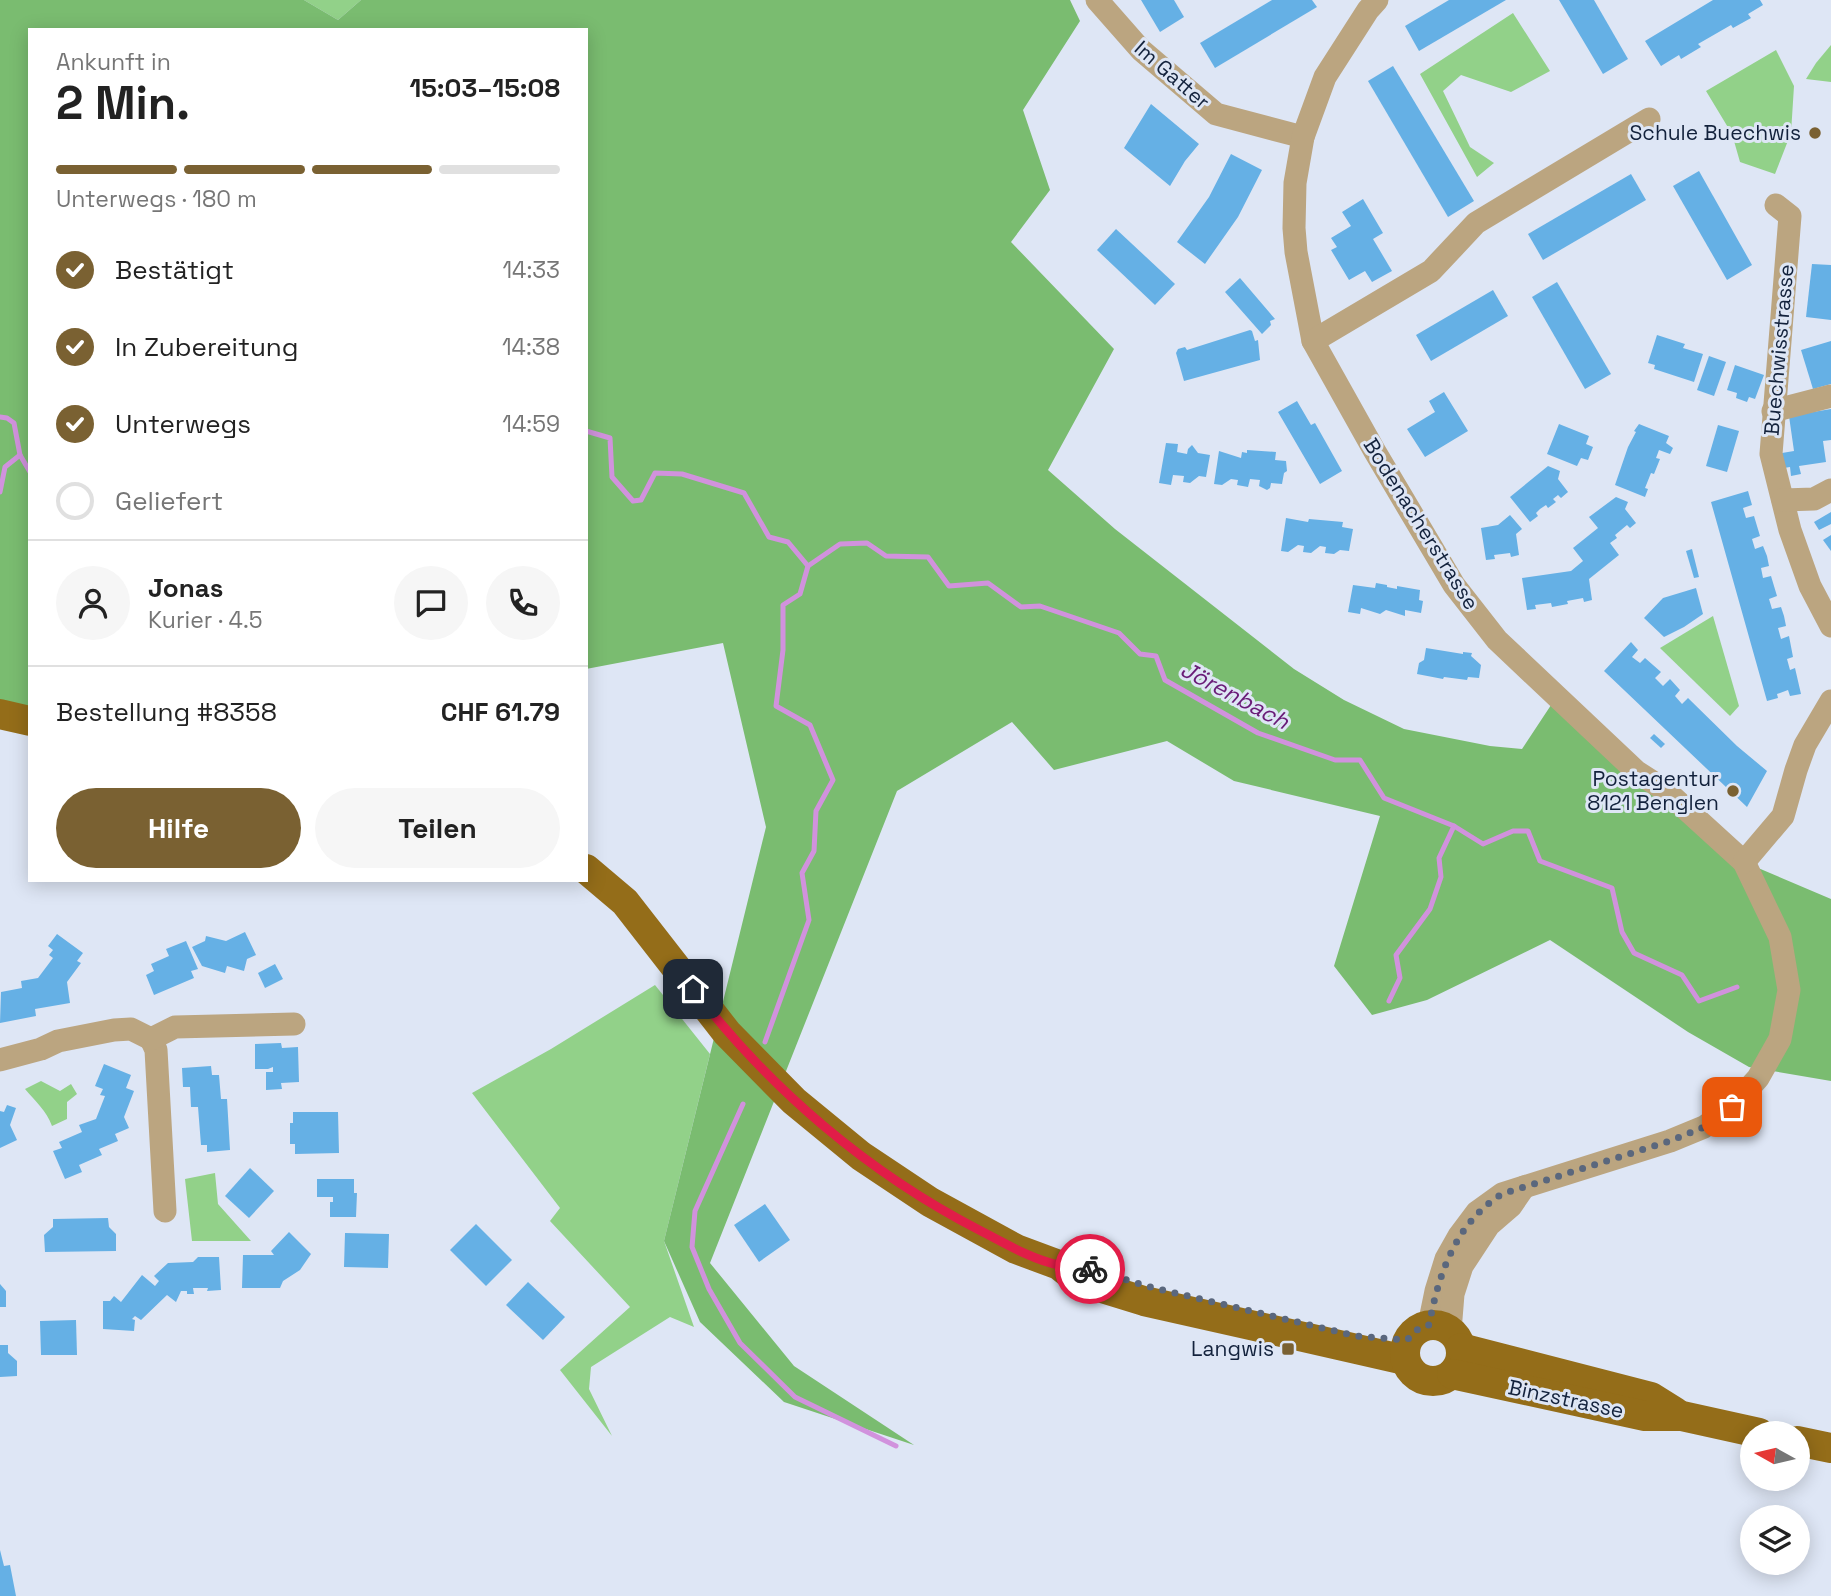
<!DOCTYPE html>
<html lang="de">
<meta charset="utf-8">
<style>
:root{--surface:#fff;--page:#f6f6f6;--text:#222;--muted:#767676;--line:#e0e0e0;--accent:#7a6132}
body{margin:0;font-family:"Space Grotesk",sans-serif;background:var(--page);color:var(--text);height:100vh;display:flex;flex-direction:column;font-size:26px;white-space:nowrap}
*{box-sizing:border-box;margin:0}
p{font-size:23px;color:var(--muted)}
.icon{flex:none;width:38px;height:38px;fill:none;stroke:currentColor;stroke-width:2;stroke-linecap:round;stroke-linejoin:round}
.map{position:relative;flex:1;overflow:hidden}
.sheet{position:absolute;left:28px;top:28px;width:560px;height:854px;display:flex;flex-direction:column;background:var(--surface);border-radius:0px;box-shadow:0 4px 18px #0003}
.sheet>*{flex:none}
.needle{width:46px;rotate:278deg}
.tools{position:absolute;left:1740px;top:1421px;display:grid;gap:14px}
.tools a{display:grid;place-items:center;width:70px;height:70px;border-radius:50%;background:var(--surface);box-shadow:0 4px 18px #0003;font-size:35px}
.pin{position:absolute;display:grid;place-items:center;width:60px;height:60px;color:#fff;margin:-30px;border-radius:14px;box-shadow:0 4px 10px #0006}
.courier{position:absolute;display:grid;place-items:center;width:70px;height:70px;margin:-35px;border:5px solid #e11d48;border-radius:50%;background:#fff;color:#222;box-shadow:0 2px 9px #0007}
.head em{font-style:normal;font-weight:700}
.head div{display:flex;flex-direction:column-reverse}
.head{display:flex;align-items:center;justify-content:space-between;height:119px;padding:0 28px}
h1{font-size:46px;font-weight:700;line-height:52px}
.bar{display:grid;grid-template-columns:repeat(4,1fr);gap:10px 7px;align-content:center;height:84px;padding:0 28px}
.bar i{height:9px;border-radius:5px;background:var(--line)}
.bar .active{background:var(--accent)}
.bar p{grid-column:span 4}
.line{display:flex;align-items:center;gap:18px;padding:0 28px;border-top:2px solid var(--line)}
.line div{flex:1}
.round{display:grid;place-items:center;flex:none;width:74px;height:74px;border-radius:37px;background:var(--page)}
ol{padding:0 28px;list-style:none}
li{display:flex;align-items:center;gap:21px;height:77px}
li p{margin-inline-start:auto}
li .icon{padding:7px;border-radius:50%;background:var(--accent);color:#fff;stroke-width:4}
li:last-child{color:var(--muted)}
li i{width:38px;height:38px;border:4px solid var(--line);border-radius:50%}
.button{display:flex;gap:14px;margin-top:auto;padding:14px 28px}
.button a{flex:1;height:80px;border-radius:42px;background:var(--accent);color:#fff;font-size:28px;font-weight:700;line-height:80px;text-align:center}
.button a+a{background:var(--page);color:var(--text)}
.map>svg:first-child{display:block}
.green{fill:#92d189}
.forest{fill:#7abc70}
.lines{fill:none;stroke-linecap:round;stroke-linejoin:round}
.stream{stroke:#d192dd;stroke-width:5}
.building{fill:#65b0e5}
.minor{stroke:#bba580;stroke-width:23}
.major{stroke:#946d19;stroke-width:30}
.done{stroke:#5a677d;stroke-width:7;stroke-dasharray:0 12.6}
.route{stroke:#e11d48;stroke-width:9}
.poi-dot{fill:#7a6132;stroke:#dee6f5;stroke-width:2.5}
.labels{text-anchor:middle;stroke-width:6;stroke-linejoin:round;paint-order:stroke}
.street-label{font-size:21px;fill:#13223c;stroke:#dee6f5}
.poi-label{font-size:21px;fill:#13223c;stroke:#dee6f5;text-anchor:end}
.water-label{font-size:23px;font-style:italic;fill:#691c77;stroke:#dee6f5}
</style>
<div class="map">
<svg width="1831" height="1596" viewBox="0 0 1831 1596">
<rect width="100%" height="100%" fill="#dee6f5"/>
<!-- green -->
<g class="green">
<path d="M304 0H361L338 20Z"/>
<path d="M1513 13 1550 71 1511 92 1461 75 1443 91 1470 147 1494 163 1477 177 1420 74Z"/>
<path d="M1831 45V82L1806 79 1816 63Z"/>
<path d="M1776 50 1794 86 1791 133 1775 174 1740 162 1732 134 1706 91Z"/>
<path d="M1713 616 1739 706 1730 716 1660 648Z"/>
<path d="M655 985 710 1054 664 1241 694 1327 670 1317 591 1367 589 1389 612 1436 560 1370 630 1307 550 1221 560 1208 472 1093 551 1049Z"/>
<path d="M41 1081 60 1091 71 1084 77 1094 67 1102V1119L52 1126C46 1110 36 1102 25 1089Z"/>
<path d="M215 1173 218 1204 251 1241H192L185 1179Z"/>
</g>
<!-- forest -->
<path class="forest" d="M0 0H304L338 20 361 0H1070L1080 21 1023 110 1050 190 1011 242 1114 349 1048 470 1115 529 1294 669 1344 700 1404 729 1490 746 1522 749 1557 696 1744 862 1831 899V1081L1749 1067 1688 1032 1550 940 1427 1000 1372 1015 1334 966 1380 816 1234 781 1167 741 1054 770 1012 722 897 791 710 1263 794 1366 914 1445 784 1402 700 1322 664 1241 766 827 723 643 586 669V30H30V721L0 714Z"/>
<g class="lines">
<!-- stream -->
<g class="stream">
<path d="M0 417 7 418 14 423 20 455 30 472"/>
<path d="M586 431 610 438 612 477 633 501 641 500 655 473 682 474 744 493 769 537 788 542 808 566 840 544 867 543 886 556 928 557 949 586 988 583 1021 607 1040 606 1119 633 1140 654 1156 656 1165 680 1258 733 1335 760H1360L1384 798 1454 826 1483 844 1513 831H1528L1540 861 1612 888 1622 932 1634 953 1682 975 1699 1001 1737 987"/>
<path d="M0 492 5 467 20 455"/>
<path d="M1389 1001 1400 978 1396 955 1430 909 1441 877 1439 858 1454 826"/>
<path d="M765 1042 809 920 802 873 814 851 816 811 833 780 810 725 776 706 783 650V605L800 594 808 566"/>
<path d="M743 1104 695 1211 692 1247 709 1289 740 1343 795 1397 896 1446"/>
</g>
</g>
<!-- building -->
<g class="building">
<path d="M1141 0H1174L1184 17 1160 32Z"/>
<path d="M1272 0H1312L1317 7 1215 68 1200 43Z"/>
<path d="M1449 0H1506L1419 51 1405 26Z"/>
<path d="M1559 0H1594L1628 59 1603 74Z"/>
<path d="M1713 0H1760L1763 5 1748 14 1751 18 1733 28 1731 25 1698 44 1701 47 1681 59 1679 55 1661 66 1645 41Z"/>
<path d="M1393 66 1474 201 1448 217 1368 81Z"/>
<path d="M1151 104 1199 144 1185 161 1170 186 1124 148Z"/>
<path d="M1231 154 1262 170 1238 217 1205 264 1177 242 1209 197Z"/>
<path d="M1699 171 1752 265 1727 280 1673 186Z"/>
<path d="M1631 174 1646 200 1543 260 1528 234Z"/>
<path d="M1363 199 1383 233 1373 239 1392 271 1372 282 1365 271 1349 280 1331 250 1337 247 1331 238 1351 226 1342 212Z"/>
<path d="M1116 229 1175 284 1155 305 1097 250Z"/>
<path d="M1812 264 1831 265V320L1806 317Z"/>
<path d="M1240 278 1275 319 1270 321 1271 325 1262 334 1225 292Z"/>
<path d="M1557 282 1611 374 1585 389 1532 297Z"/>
<path d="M1493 290 1508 316 1431 361 1416 335Z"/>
<path d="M1250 330 1252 331 1255 341 1258 340 1260 360 1184 381 1176 353 1178 349 1185 347 1187 350Z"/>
<path d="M1657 335 1685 344 1683 348 1703 354 1694 382 1654 369 1655 365 1648 363Z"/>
<path d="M1831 341V384L1813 389 1801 350Z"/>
<path d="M1709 356 1726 362 1714 396 1697 390Z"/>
<path d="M1735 365 1764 375 1755 399 1749 397 1747 402 1736 398 1737 393 1727 390Z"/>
<path d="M1444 392 1468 431 1425 457 1407 429 1435 412 1429 401Z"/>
<path d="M1297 401 1311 425 1315 423 1342 471 1320 484 1278 412Z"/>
<path d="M1831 409V440L1823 441 1826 462 1799 466 1801 474 1791 476 1790 467 1784 468 1782 453 1794 451 1789 416Z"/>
<path d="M1559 424 1589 436 1586 444 1593 447 1588 460 1581 458 1577 466 1547 454Z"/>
<path d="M1639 424 1669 436 1666 443 1673 448 1670 454 1659 450 1656 458 1660 459 1654 474 1651 473 1645 488 1648 489 1645 497 1615 485 1628 447 1636 432 1634 431Z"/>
<path d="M1718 425 1739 431 1727 472 1706 466Z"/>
<path d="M1166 443 1178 444 1177 452 1187 454 1188 449 1192 445 1198 453 1210 455 1206 477 1199 476 1190 483 1183 482 1184 476 1173 475 1171 485 1159 483Z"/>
<path d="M1247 450 1276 452 1275 460 1286 461 1287 471 1284 473 1282 484 1271 483 1270 488 1267 490 1259 486 1260 480 1250 479 1248 487 1237 485 1238 480 1231 479 1222 485 1214 484 1219 451 1241 458 1242 452 1247 453Z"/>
<path d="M1548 466 1560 471 1558 479 1568 492 1561 498 1558 495 1553 499 1556 502 1548 508 1546 505 1540 509 1536 513 1538 516 1530 522 1510 497Z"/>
<path d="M1748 491 1752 505 1743 508 1746 518 1754 516 1760 536 1752 539 1755 549 1763 546 1767 556 1769 566 1761 568 1763 578 1771 576 1777 596 1769 599 1772 609 1781 607 1784 616 1786 626 1778 628 1781 639 1789 636 1793 657 1787 659 1790 670 1795 668 1801 694 1790 696 1788 690 1777 694 1778 698 1767 701 1711 502Z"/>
<path d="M1616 497 1628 502 1625 509 1636 523 1630 528 1627 525 1615 535 1617 538 1610 543 1619 555 1589 579 1592 600 1584 602 1583 598 1567 601 1568 604 1552 607 1551 603 1535 605 1536 609 1527 610 1522 578 1571 571 1583 561 1573 548 1598 528 1589 517Z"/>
<path d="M1831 512V524L1819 530 1814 522Z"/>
<path d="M1510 515 1522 529 1516 534 1519 555 1511 557 1510 553 1494 555 1495 559 1486 560 1481 528 1498 525Z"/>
<path d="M1286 518 1308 522 1309 519 1343 522 1342 527 1353 529 1349 551 1340 550 1334 554 1325 553 1326 547 1320 546 1311 553 1303 552 1304 546 1298 545 1288 552 1281 551Z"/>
<path d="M1831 535V551L1823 540Z"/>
<path d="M1692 549 1699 577 1694 578 1686 551Z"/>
<path d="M1376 583 1387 585V587L1397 589V586L1420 590 1419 600 1423 601 1421 613 1405 610V616L1386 610 1380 614 1361 608 1360 614 1348 612 1353 585 1375 588Z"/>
<path d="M1696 588 1703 614 1684 627 1664 637 1644 618 1663 598Z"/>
<path d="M1631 642 1638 650 1632 657 1640 663 1645 658 1661 672 1655 678 1663 686 1670 679 1680 690 1675 696 1682 704 1688 698 1737 746 1767 771 1747 807 1604 671Z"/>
<path d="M1426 648 1463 654V652L1472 653 1471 656 1481 665 1479 678 1468 677 1467 680 1444 677 1443 679 1417 674 1419 663 1424 660Z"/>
<path d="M1654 734 1665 744 1661 748 1650 738Z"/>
<path d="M245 932 256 955 247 959 244 971 227 966 225 973 202 966 192 947 205 941 206 936 226 941Z"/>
<path d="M57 934 83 953 77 961 81 963 67 982 70 1003 35 1009 36 1016 0 1023 1 992 22 988 21 981 38 978 53 958 49 955 53 950 48 946Z"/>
<path d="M186 941 198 969 191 971 194 978 154 995 146 975 154 971 151 964 169 956 166 949Z"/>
<path d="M275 964 283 979 265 988 258 973Z"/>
<path d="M281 1043 282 1048 298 1047 299 1082 281 1083 282 1089 266 1090V1072H273V1067L268 1069H255V1044Z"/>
<path d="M104 1064 131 1075 126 1088 134 1091 124 1117 129 1128 115 1134 118 1141 99 1149 102 1155 79 1165 82 1172 65 1179 53 1151 62 1148 59 1142 82 1132 79 1125 96 1119 105 1096 100 1095 103 1089 95 1086Z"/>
<path d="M211 1066 212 1075H219L221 1099H227L230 1150 207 1152V1145H201L198 1107H191L190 1087H183L182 1068Z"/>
<path d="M7 1105 16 1108 10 1125 17 1140 0 1148V1111L4 1112Z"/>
<path d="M293 1112H338L339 1153 295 1154V1144H290V1123H293Z"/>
<path d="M250 1168 274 1191 249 1218 225 1196Z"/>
<path d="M317 1179H354V1193H357L356 1217H330V1202H333V1197H317Z"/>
<path d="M765 1204 790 1240 759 1262 734 1225Z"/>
<path d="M108 1218 109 1227 116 1234V1251L45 1252 44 1235 53 1227V1219Z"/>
<path d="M476 1224 512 1260 486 1286 450 1250Z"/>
<path d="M289 1232 311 1254 300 1270 283 1281 280 1288H242L243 1255H274L271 1251Z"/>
<path d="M345 1233 389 1234 388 1268 344 1267Z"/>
<path d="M198 1257H219L221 1290 207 1291 208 1288H193L194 1294H187V1291H181L176 1302 167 1295 141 1320 135 1316 132 1319 135 1320 134 1331 103 1329V1301H110L114 1296 121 1302 142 1275 155 1286 159 1281 154 1276 168 1263 193 1262Z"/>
<path d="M528 1282 565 1317 543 1340 506 1305Z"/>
<path d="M0 1284 6 1291V1307H0Z"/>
<path d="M76 1320 77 1355H41L40 1321Z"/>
<path d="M0 1345H8V1353L17 1361V1376L0 1377Z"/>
<path d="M0 1550 4 1566 10 1565 16 1596H0Z"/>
</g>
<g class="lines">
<!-- minor -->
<g class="minor">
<path d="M1097 0 1141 50 1216 114 1303 137"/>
<path d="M1377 0 1368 10 1325 77 1303 137 1295 183 1294 228 1296 252 1313 341 1374 450 1454 585 1497 640 1637 772 1665 790 1744 862 1780 937 1789 990 1780 1039 1758 1078 1732 1107 1704 1127 1670 1141 1502 1194 1477 1212 1459 1236 1446 1259 1436 1291 1429 1325"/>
<path d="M1776 205 1790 216 1771 454 1790 530 1810 586 1831 626"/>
<path d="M1313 341 1431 271 1476 223 1649 119"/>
<path d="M1773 411 1831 396"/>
<path d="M1783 500 1814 499 1831 490"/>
<path d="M1744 862 1783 816 1796 770 1805 745 1831 701"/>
<path d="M151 1039 156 1050 165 1211"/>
<path d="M0 1060 41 1049 58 1041 114 1030 131 1029 151 1039 175 1027 294 1024"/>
<path d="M1450 1331 1453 1294 1462 1266 1489 1225 1511 1206 1524 1187"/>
</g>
<!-- major -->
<g class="major">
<path d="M0 714 30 721"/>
<path d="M586 869 625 902 727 1033 794 1101 861 1156 930 1202 1016 1249 1059 1265 1079 1281 1144 1301 1405 1360"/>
<circle cx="1433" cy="1353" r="28"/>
<path d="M1461 1348 1651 1397 1675 1412"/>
<path d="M1452 1374 1645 1416H1682L1759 1433"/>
<path d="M1797 1441 1831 1448"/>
</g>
</g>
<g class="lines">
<!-- done -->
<path class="done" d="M1090 1269 1150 1287 1356 1336 1407 1340 1420 1327 1429 1325C1439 1273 1455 1224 1502 1194L1670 1141 1704 1127 1732 1107"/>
<!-- route -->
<path class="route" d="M693 989C770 1089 868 1173 981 1231 1004 1243 1033 1260 1059 1265 1069 1267 1080 1265 1090 1269"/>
</g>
<!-- markers -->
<g class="poi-dot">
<circle cx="1815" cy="133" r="7"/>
<circle cx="1733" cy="791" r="7"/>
<rect x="1281" y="1342" width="14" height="14" rx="3.5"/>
</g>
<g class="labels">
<!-- street labels -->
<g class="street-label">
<text transform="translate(1172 75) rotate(41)" y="7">Im Gatter</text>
<text transform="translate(1779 350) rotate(-85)" y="7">Buechwisstrasse</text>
<text transform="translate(1421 524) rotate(58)" y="7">Bodenacherstrasse</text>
<text transform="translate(1566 1399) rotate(12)" y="7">Binzstrasse</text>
</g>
<!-- poi labels -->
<g class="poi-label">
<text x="1801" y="140">Schule Buechwis</text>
<text x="1719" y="786">Postagentur<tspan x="1719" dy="24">8121 Benglen</tspan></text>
<text x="1274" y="1356">Langwis</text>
</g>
<!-- water labels -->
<g class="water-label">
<text transform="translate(1235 695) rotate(28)" y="8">Jörenbach</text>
</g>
</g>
</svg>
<div class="tools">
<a><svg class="needle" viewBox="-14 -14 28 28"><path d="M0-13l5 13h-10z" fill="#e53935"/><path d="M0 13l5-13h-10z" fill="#767676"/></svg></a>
<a><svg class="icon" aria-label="layers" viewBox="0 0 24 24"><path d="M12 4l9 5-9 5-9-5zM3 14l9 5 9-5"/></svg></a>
</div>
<div class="pin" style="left:1732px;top:1107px;background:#ea580c"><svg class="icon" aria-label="bag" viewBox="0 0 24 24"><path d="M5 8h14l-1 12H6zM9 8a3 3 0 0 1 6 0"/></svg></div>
<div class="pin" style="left:693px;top:989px;background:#1f2937"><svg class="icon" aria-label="home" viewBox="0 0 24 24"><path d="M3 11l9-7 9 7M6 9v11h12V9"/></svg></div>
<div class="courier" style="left:1090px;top:1269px"><svg class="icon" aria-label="bike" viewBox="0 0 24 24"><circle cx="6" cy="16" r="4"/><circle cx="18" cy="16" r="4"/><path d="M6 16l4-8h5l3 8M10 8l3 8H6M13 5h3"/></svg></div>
<section class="sheet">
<div class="head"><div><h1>2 Min.</h1><p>Ankunft in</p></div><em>15:03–15:08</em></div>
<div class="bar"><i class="active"></i><i class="active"></i><i class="active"></i><i></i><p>Unterwegs · 180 m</p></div>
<ol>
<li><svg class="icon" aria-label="check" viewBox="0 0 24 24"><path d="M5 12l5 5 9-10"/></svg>Bestätigt<p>14:33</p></li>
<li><svg class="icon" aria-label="check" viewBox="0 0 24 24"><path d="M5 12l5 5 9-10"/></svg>In Zubereitung<p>14:38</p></li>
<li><svg class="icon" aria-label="check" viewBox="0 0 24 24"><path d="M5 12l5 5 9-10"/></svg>Unterwegs<p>14:59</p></li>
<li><i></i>Geliefert</li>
</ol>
<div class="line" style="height:126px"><a class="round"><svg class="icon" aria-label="person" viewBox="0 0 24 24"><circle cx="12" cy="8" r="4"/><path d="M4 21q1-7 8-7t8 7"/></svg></a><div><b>Jonas</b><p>Kurier · 4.5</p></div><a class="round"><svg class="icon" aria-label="chat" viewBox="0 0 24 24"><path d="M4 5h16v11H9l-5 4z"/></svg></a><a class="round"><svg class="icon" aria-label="phone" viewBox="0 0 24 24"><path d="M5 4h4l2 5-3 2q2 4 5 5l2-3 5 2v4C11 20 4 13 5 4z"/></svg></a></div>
<div class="line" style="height:91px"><div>Bestellung #8358</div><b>CHF 61.79</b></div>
<div class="button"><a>Hilfe</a><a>Teilen</a></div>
</section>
</div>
